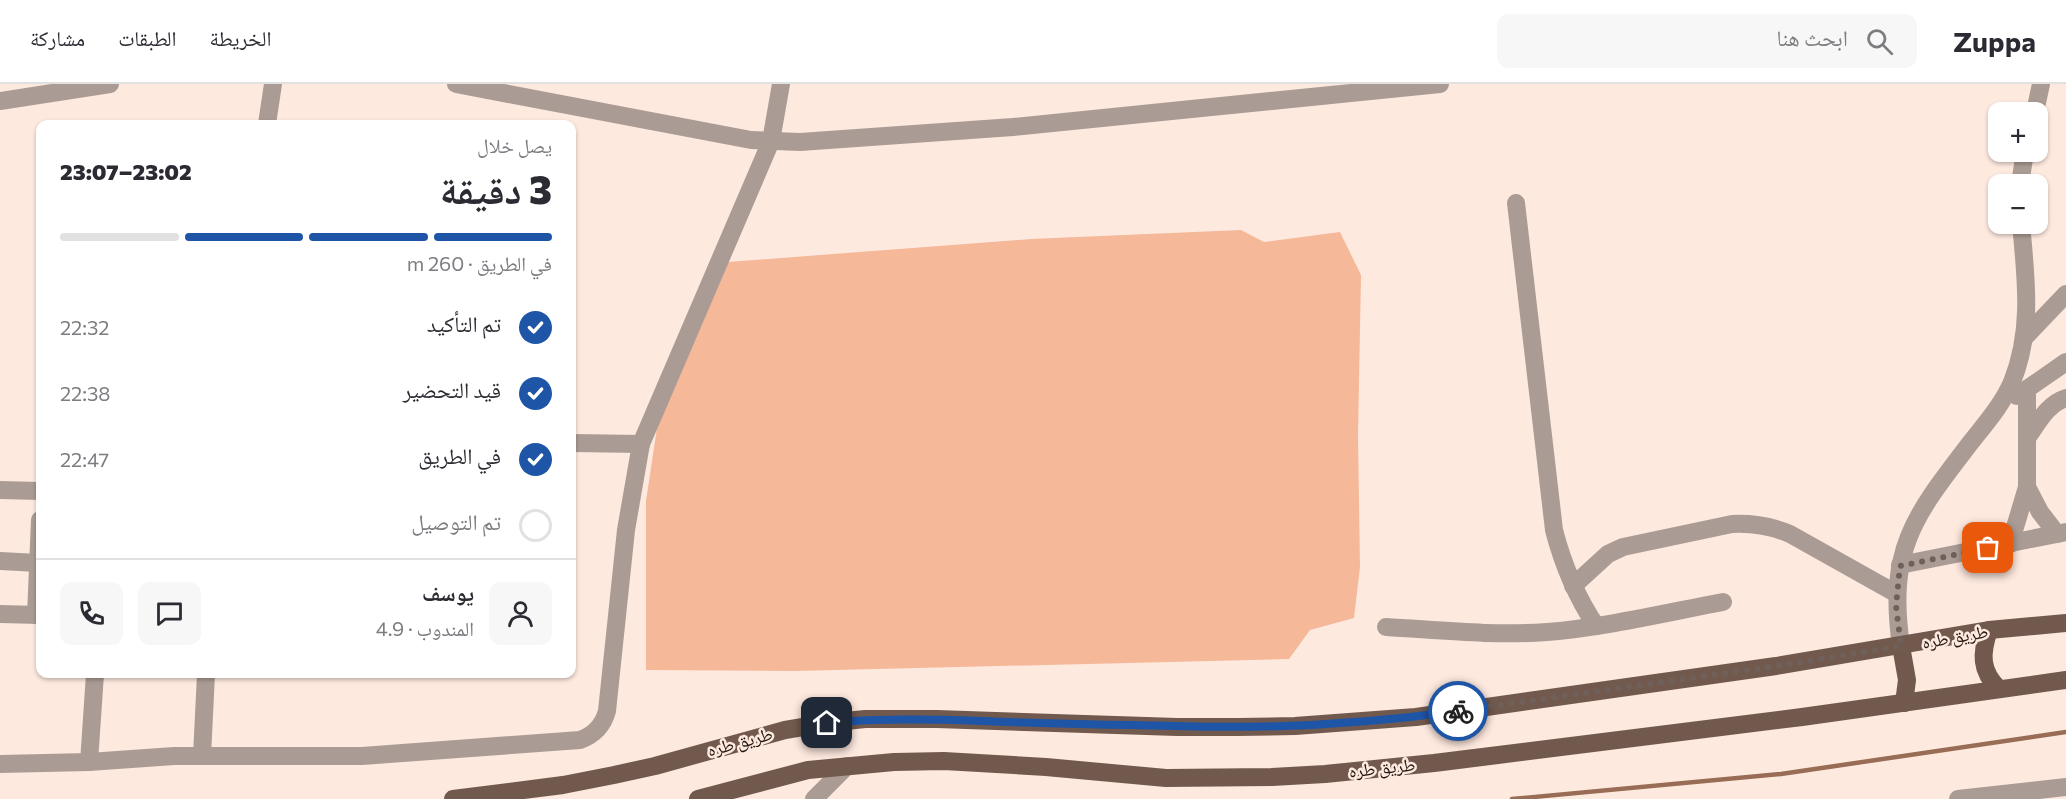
<!DOCTYPE html>
<html lang="ar">
<meta charset="utf-8">
<style>
:root{--surface:#fff;--page:#f7f7f7;--text:#2b2b33;--muted:#7c7c81;--line:#e1e1e2;--accent:#1e55a7}
body{margin:0;font-family:Commissioner,"Noto Naskh Arabic",sans-serif;background:var(--page);color:var(--text);direction:rtl;height:100vh;display:flex;flex-direction:column;font-size:22px;white-space:nowrap}
*{box-sizing:border-box;margin:0}
p{font-size:20px;color:var(--muted)}
.icon{flex:none;width:33px;height:33px;fill:none;stroke:currentColor;stroke-width:2;stroke-linecap:round;stroke-linejoin:round}
.map{position:relative;flex:1;overflow:hidden;direction:ltr}
.details{position:absolute;left:36px;top:36px;width:540px;height:558px;display:flex;flex-direction:column;background:var(--surface);border-radius:12px;box-shadow:0 2px 4px #0004;direction:rtl}
.details>*{flex:none}
.fabs{position:absolute;left:1988px;top:18px;display:grid;gap:12px}
.fabs a{display:grid;place-items:center;width:60px;height:60px;border-radius:12px;background:var(--surface);box-shadow:0 2px 4px #0004;font-size:30px}
.pin{position:absolute;display:grid;place-items:center;width:51px;height:51px;color:#fff;margin:-26px;border-radius:12px;box-shadow:0 3px 9px #0006}
.courier{position:absolute;display:grid;place-items:center;width:60px;height:60px;margin:-30px;border:4px solid #1e55a7;border-radius:50%;background:#fff;color:#222;box-shadow:0 2px 8px #0007}
.head em{font-style:normal;font-weight:800}
.head div{display:flex;flex-direction:column-reverse}
.head{display:flex;align-items:center;justify-content:space-between;height:102px;padding:0 24px}
h1{font-size:39px;font-weight:800;line-height:45px}
.bar{display:grid;grid-template-columns:repeat(4,1fr);gap:9px 6px;align-content:center;height:72px;padding:0 24px}
.bar i{height:8px;border-radius:4px;background:var(--line)}
.bar .active{background:var(--accent)}
.bar p{grid-column:span 4}
.line{display:flex;align-items:center;gap:15px;padding:0 24px;border-top:2px solid var(--line)}
.line div{flex:1}
.round{display:grid;place-items:center;flex:none;width:63px;height:63px;border-radius:12px;background:var(--page)}
ol{padding:0 24px;list-style:none}
li{display:flex;align-items:center;gap:18px;height:66px}
li p{margin-inline-start:auto}
li .icon{padding:6px;border-radius:50%;background:var(--accent);color:#fff;stroke-width:4}
li:last-child{color:var(--muted)}
li i{width:33px;height:33px;border:3px solid var(--line);border-radius:50%}
header{display:flex;align-items:center;gap:36px;box-sizing:border-box;height:84px;padding:0 30px;background:var(--surface);border-bottom:2px solid var(--line)}
header strong{font-size:28px}
nav{display:flex;gap:33px;margin-inline-start:auto;font-size:21px}
.search{width:420px;height:54px;background:var(--page);display:flex;align-items:center;gap:15px;box-sizing:border-box;padding:0 21px;border-radius:12px;color:var(--muted);font-size:22px}
.map>svg:first-child{display:block}
.green{fill:#f5b899}
.lines{fill:none;stroke-linecap:round;stroke-linejoin:round}
.stream{stroke:#986c55;stroke-width:4.5}
.minor{stroke:#aa9c95;stroke-width:18}
.major{stroke:#71594d;stroke-width:18}
.done{stroke:#6f6059;stroke-width:6;stroke-dasharray:0 10.8}
.route{stroke:#1e55a7;stroke-width:8}
.labels{text-anchor:middle;stroke-width:5;stroke-linejoin:round;paint-order:stroke}
.street-label{font-size:18px;fill:#221711;stroke:#fee9df}
</style>
<header>
<strong>Zuppa</strong>
<div class="search"><svg class="icon" aria-label="search" viewBox="0 0 24 24"><circle cx="10" cy="10" r="6"/><path d="M15 15l6 6"/></svg>ابحث هنا</div>
<nav><a>الخريطة</a><a>الطبقات</a><a>مشاركة</a></nav>
</header>
<div class="map">
<svg width="2066" height="715" viewBox="0 0 2066 715">
<rect width="100%" height="100%" fill="#fee9df"/>
<!-- green -->
<path class="green" d="M1241 146 1264 158 1340 148 1361 191 1358 352 1360 483 1354 534 1310 546 1289 575 795 587 646 586V417L660 324 728 178 1031 155Z"/>
<g class="lines">
<!-- stream -->
<path class="stream" d="M1512 715 1781 690 2066 648"/>
<!-- minor -->
<g class="minor">
<path d="M456 0 751 56 800 58 1013 43 1440 0"/>
<path d="M0 17 110 0"/>
<path d="M2035 28 2041 0"/>
<path d="M267 40 273 0"/>
<path d="M2020 100 2025 68"/>
<path d="M1516 119 1554 446C1563 481 1576 512 1596 542"/>
<path d="M2025 253 2066 210"/>
<path d="M2017 312 2066 278"/>
<path d="M2027 354C2038 339 2047 320 2066 314"/>
<path d="M572 359 641 360"/>
<path d="M2027 403 2040 428 2057 450"/>
<path d="M0 406 40 407"/>
<path d="M2010 460 2027 403V305"/>
<path d="M0 477 38 479"/>
<path d="M1900 481 2066 448"/>
<path d="M1573 502 1608 470 1623 463 1732 440C1753 439 1771 442 1790 450L1897 510"/>
<path d="M0 530 40 531"/>
<path d="M36 531 40 436"/>
<path d="M1386 543C1439 546 1493 552 1547 548 1606 543 1665 529 1723 518"/>
<path d="M1901 562C1887 464 1915 431 1971 358 1986 339 2002 321 2012 298 2033 246 2026 194 2021 140"/>
<path d="M202 672 206 590"/>
<path d="M89 678 95 590"/>
<path d="M0 680 89 678 174 672H362L580 656C594 651 603 642 607 627L626 446 641 360 771 57 781 0"/>
<path d="M814 715 847 682"/>
<path d="M1958 715 2066 703"/>
</g>
<!-- major -->
<g class="major">
<path d="M1989 546C1981 569 1980 587 1999 605"/>
<path d="M1901 562 1907 596 1904 619"/>
<path d="M453 715 563 701 614 691 655 682 785 646 827 639 865 635H937L1177 643H1238L1295 642 1416 633 1776 582 1989 546 2066 539"/>
<path d="M698 715 808 686 894 678 944 677 1046 683 1166 694 1272 693 1325 690 1434 679 1802 633 2066 596"/>
</g>
</g>
<g class="lines">
<!-- done -->
<path class="done" d="M1458 627 1776 582 1901 562 1896 522 1900 482 1988 464"/>
<!-- route -->
<path class="route" d="M827 639C879 634 930 635 981 637 1047 640 1112 641 1177 642 1271 645 1366 640 1458 627"/>
</g>
<g class="labels">
<!-- street labels -->
<g class="street-label">
<text transform="translate(1955 553) rotate(-10)" y="6">طريق طره</text>
<text transform="translate(740 658) rotate(-15)" y="6">طريق طره</text>
<text transform="translate(1382 684) rotate(-6)" y="6">طريق طره</text>
</g>
</g>
</svg>
<div class="fabs">
<a>+</a>
<a>−</a>
</div>
<div class="pin" style="left:1988px;top:464px;background:#ea580c"><svg class="icon" aria-label="bag" viewBox="0 0 24 24"><path d="M5 8h14l-1 12H6zM9 8a3 3 0 0 1 6 0"/></svg></div>
<div class="pin" style="left:827px;top:639px;background:#1f2937"><svg class="icon" aria-label="home" viewBox="0 0 24 24"><path d="M3 11l9-7 9 7M6 9v11h12V9"/></svg></div>
<div class="courier" style="left:1458px;top:627px"><svg class="icon" aria-label="bike" viewBox="0 0 24 24"><circle cx="6" cy="16" r="4"/><circle cx="18" cy="16" r="4"/><path d="M6 16l4-8h5l3 8M10 8l3 8H6M13 5h3"/></svg></div>
<section class="details">
<div class="head"><div><h1>3 دقيقة</h1><p>يصل خلال</p></div><em>23:02–23:07</em></div>
<div class="bar"><i class="active"></i><i class="active"></i><i class="active"></i><i></i><p>في الطريق · 260 m</p></div>
<ol>
<li><svg class="icon" aria-label="check" viewBox="0 0 24 24"><path d="M5 12l5 5 9-10"/></svg>تم التأكيد<p>22:32</p></li>
<li><svg class="icon" aria-label="check" viewBox="0 0 24 24"><path d="M5 12l5 5 9-10"/></svg>قيد التحضير<p>22:38</p></li>
<li><svg class="icon" aria-label="check" viewBox="0 0 24 24"><path d="M5 12l5 5 9-10"/></svg>في الطريق<p>22:47</p></li>
<li><i></i>تم التوصيل</li>
</ol>
<div class="line" style="height:108px"><a class="round"><svg class="icon" aria-label="person" viewBox="0 0 24 24"><circle cx="12" cy="8" r="4"/><path d="M4 21q1-7 8-7t8 7"/></svg></a><div><b>يوسف</b><p>المندوب · 4.9</p></div><a class="round"><svg class="icon" aria-label="chat" viewBox="0 0 24 24"><path d="M4 5h16v11H9l-5 4z"/></svg></a><a class="round"><svg class="icon" aria-label="phone" viewBox="0 0 24 24"><path d="M5 4h4l2 5-3 2q2 4 5 5l2-3 5 2v4C11 20 4 13 5 4z"/></svg></a></div>
</section>
</div>
